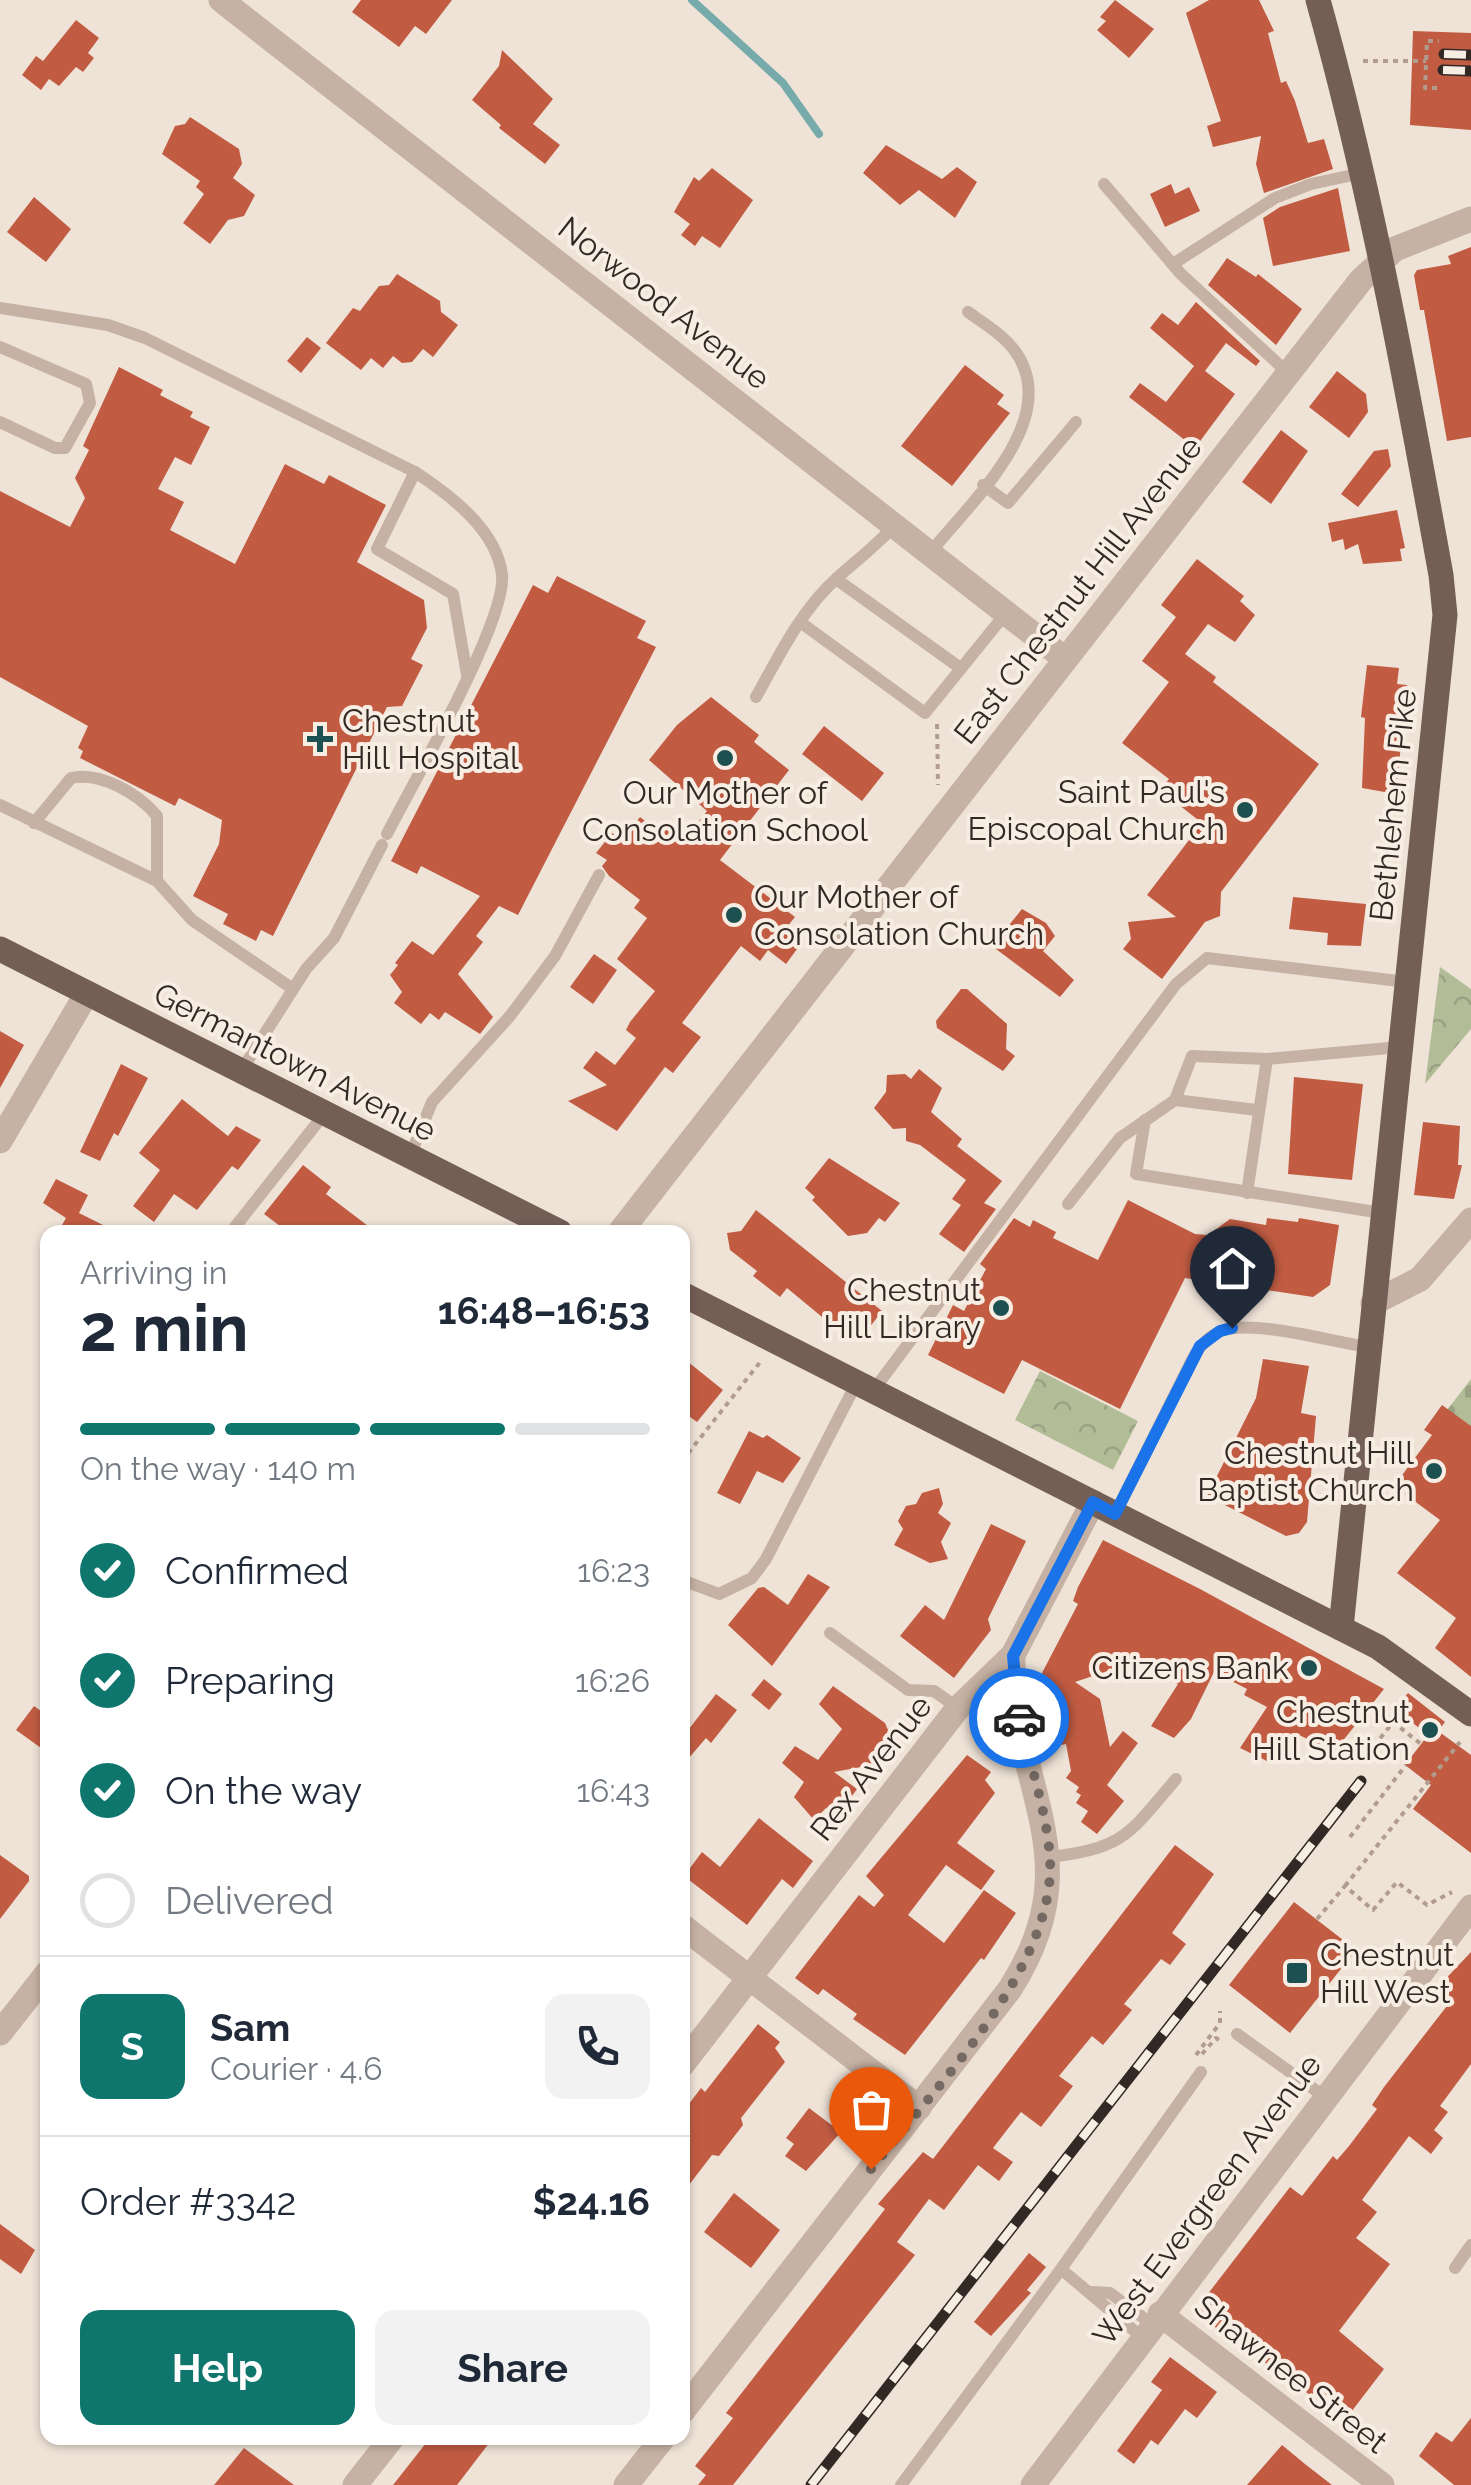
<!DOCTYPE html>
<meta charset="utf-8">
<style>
:root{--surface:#fff;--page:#f2f2f3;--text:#1f2937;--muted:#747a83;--line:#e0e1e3;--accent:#0f766e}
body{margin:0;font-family:Raleway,sans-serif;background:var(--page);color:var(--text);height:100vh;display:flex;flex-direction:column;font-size:38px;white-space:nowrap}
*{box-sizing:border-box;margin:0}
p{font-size:32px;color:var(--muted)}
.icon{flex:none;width:55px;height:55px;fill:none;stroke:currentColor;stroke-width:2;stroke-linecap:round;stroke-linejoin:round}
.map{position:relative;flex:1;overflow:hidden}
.details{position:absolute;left:40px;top:1225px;width:650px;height:1220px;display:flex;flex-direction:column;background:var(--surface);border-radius:20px;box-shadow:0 2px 8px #0004}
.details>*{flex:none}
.pin{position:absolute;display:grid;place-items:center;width:85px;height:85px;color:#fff;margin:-102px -42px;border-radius:50% 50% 50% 0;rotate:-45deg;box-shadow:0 0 10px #0007}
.pin .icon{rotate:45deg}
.courier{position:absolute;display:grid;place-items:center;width:100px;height:100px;margin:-50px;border:8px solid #1a73e8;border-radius:50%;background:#fff;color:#222;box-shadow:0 2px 12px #0007}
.headline em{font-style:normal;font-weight:700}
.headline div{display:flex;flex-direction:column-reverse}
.headline{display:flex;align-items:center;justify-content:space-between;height:170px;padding:0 40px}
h1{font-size:65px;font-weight:700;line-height:75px}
.bar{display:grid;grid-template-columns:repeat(4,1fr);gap:15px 10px;align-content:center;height:120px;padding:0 40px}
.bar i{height:12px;border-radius:8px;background:var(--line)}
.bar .active{background:var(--accent)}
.bar p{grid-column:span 4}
.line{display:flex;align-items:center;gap:25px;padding:0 40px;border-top:2px solid var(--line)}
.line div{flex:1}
.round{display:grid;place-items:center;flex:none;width:105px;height:105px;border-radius:20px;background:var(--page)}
ol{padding:0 40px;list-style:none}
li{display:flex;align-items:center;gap:30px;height:110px}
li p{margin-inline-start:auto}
li .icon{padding:10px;border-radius:50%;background:var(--accent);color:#fff;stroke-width:4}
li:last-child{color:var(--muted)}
li i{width:55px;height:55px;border:5px solid var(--line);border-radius:50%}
.cta{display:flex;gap:20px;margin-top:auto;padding:20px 40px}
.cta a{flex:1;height:115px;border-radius:20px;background:var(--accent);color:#fff;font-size:40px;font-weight:700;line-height:115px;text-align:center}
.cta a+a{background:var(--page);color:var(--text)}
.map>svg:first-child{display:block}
.cemetery{fill:url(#cemetery-stones)}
.park{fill:url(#park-crowns)}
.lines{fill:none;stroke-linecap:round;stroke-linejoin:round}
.stream{stroke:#77abab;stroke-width:8}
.building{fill:#c15c43}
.path{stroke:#b29c8e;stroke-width:4;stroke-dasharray:5 5;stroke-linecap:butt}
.lane{stroke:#c6b2a4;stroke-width:12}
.street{stroke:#c6b2a4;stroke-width:25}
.primary{stroke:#745f57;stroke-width:25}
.rail-casing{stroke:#322925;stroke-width:11}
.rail{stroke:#f8ede3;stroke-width:8;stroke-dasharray:22;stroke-linecap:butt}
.done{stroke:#746a63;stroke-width:10;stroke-dasharray:0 18}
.route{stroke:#1a73e8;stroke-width:12}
.poi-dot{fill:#1d5051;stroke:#f8ede3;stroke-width:4}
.labels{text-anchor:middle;stroke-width:8;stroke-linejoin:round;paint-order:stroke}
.street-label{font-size:32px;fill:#322925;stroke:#f8ede3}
.poi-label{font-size:32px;fill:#322925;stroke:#f8ede3;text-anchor:end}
</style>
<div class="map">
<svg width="1471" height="2485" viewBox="0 0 1471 2485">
<defs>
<pattern id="cemetery-stones" width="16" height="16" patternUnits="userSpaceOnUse" patternTransform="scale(2.5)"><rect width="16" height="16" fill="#b2bd98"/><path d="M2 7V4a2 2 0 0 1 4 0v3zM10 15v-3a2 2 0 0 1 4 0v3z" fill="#9aa283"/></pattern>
<pattern id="park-crowns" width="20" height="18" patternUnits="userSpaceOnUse" patternTransform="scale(2.5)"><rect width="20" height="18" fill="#b2bd98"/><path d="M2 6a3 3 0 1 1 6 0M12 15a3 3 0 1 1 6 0" fill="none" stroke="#9aa283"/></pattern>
</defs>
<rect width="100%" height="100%" fill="#efe3d7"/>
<!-- cemetery -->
<path class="cemetery" d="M1471 1379V1426L1447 1410Z"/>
<!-- park -->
<g class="park">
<path d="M1440 967 1471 989V1029L1425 1084Z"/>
<path d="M1040 1371 1138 1421 1113 1470 1015 1420Z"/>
</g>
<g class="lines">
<!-- stream -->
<path class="stream" d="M692 0 783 83 819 134"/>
</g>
<!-- building -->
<g class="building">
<path d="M361 0H452L426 34 415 26 399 47 352 12Z"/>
<path d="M1115 0 1154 29 1129 58 1097 30 1106 21 1100 17Z"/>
<path d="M1209 0H1259L1274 31 1268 33 1281 83 1286 81 1295 101 1308 143 1324 139 1333 169 1264 193 1256 164 1261 136 1213 147 1207 126 1221 121 1186 13Z"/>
<path d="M76 20 99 38 88 53 94 58 83 72 76 67 59 86 49 79 41 90 22 75 36 56 43 61Z"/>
<path d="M1413 31 1471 33V130L1410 125Z"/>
<path d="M502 50 553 99 533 124 560 145 545 164 499 128 501 125 472 100 499 66Z"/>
<path d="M190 117 239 149 242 164 233 178 255 195 244 216 228 220 210 244 183 223 204 194 196 187 200 181 162 154 175 126 185 124Z"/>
<path d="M886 145 942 179 957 167 977 182 955 218 919 190 900 205 863 173Z"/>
<path d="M712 168 753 200 720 248 702 236 695 246 681 235 690 224 674 212 694 177 699 181Z"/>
<path d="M1171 184 1175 194 1189 187 1200 211 1165 227 1150 194Z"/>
<path d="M1338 188 1350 251 1273 266 1263 218 1280 207Z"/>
<path d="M34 197 71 229 46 262 7 232Z"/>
<path d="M1471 247V437L1447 441 1424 310H1420L1414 275 1417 270 1451 264 1448 256Z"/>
<path d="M1227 258 1256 277 1258 274 1302 309 1276 345 1208 285Z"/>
<path d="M397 274 440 301 441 312 458 325 433 357 423 349 412 362 402 363 393 356 383 368 371 358 361 370 326 343 353 308 360 311 379 286 389 285Z"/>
<path d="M1196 302 1260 361 1256 366 1226 343 1205 371 1235 394 1195 448 1129 397 1140 383 1166 402 1194 366 1150 328 1162 313 1178 325Z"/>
<path d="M307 337 321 348 301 373 287 361Z"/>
<path d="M965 365 1004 395 997 404 1010 413 952 486 901 446Z"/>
<path d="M119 367 163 390 160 395 193 412 190 417 210 427 191 465 175 457 158 489 184 502 170 530 235 564 285 464 324 484 329 475 386 505 357 562 424 600 427 628 411 659 423 665 402 706 387 707 273 936 261 930 256 941 223 924 228 914 193 896 219 844 222 820 179 798 175 806 80 758 83 751 78 748 88 726 0 677V491L70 527 85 498 75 478 89 450 83 446Z"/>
<path d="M1337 371 1366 394 1368 412 1349 438 1309 407Z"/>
<path d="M1281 430 1308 451 1271 504 1242 482Z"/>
<path d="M1388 449 1391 466 1358 507 1341 494 1374 451Z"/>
<path d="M1397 510 1405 548 1400 549 1402 561 1363 564 1358 544 1345 550 1343 539 1332 542 1328 523Z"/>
<path d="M1197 559 1244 596 1240 601 1255 615 1235 642 1208 624 1185 654 1216 677 1213 682 1319 764 1221 892 1220 916 1205 922 1162 979 1123 949 1131 939 1128 922 1176 917 1147 895 1202 823 1160 790 1169 779 1122 743 1169 682 1142 661 1176 617 1161 605Z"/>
<path d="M557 576 646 621 637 638 656 647 518 915 499 906 476 936 483 942 458 974 493 1017 480 1034 445 1012 439 1020 430 1013 421 1024 394 1003 402 992 390 975 398 965 395 963 412 941 433 955 480 896 421 866 417 874 391 861 533 585 548 593Z"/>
<path d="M1367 665 1399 668 1397 684 1407 685 1396 794 1362 788 1365 718 1361 717Z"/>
<path d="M711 697 759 735 754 742 789 770 720 860 795 917 783 932 800 945 786 964 768 950 760 961 741 946 682 1023 701 1037 673 1073 665 1067 617 1131 568 1101 607 1085 583 1068 596 1051 615 1065 636 1038 626 1030 630 1022 655 991 617 959 647 918 634 908 640 900 609 876 602 866 607 860 596 853 612 833 622 841 640 817 659 832 665 825 684 841 707 811 649 760 677 725Z"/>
<path d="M824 726 884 773 862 801 802 754Z"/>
<path d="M1293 897 1366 904 1361 946 1327 945 1328 933 1289 929Z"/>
<path d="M1022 909 1046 923 1055 936 1043 951 1074 980 1060 997 992 946Z"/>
<path d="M594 954 617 970 593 1004 570 987Z"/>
<path d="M961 989H967L1007 1024 1006 1049 1015 1056 1003 1071 937 1028 936 1021Z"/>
<path d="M0 1031 24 1045 0 1088Z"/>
<path d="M121 1064 148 1078 118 1136 114 1133 100 1161 80 1152Z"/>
<path d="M919 1069 942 1088 931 1112 962 1139 957 1146 1002 1181 984 1203 996 1209 964 1252 939 1234 961 1205 952 1199 966 1180 920 1145 906 1141V1128L893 1129 874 1108 886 1092 887 1075 905 1074 911 1079Z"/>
<path d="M1294 1077 1363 1084 1352 1180 1288 1174Z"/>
<path d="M182 1099 228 1136 236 1126 261 1140 238 1170 232 1166 197 1210 174 1194 154 1222 133 1206 160 1170 139 1153Z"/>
<path d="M1423 1122 1460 1126 1458 1165H1462L1454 1199 1414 1195Z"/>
<path d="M829 1158 900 1203 885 1222 879 1218 867 1233 848 1236 812 1200 815 1197 805 1188Z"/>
<path d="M303 1165 331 1187 326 1194 376 1232H288L264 1214Z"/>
<path d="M56 1179 88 1195 79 1213 117 1232H75L62 1225 66 1218 43 1203Z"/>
<path d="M1128 1200 1195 1234 1208 1235 1230 1219 1266 1225 1267 1218 1298 1222 1299 1218 1339 1225 1330 1285 1313 1297 1185 1278 1120 1409 1022 1360 1004 1394 928 1355 953 1305 964 1311 986 1269 980 1264 1014 1218 1030 1227 1033 1220 1056 1232 1053 1238 1098 1260Z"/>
<path d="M756 1210 882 1311 866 1332 855 1324 848 1333 833 1326 787 1288 780 1297 753 1276 757 1271 730 1250 727 1233 741 1231Z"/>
<path d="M682 1357 723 1390 697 1422 682 1411Z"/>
<path d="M1263 1359 1309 1366 1301 1413 1316 1416 1307 1522 1299 1533 1286 1536 1207 1496 1256 1398Z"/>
<path d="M1442 1405 1471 1426V1677L1435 1648 1456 1618 1397 1573 1440 1520 1405 1494 1408 1490 1397 1482 1432 1435 1424 1430Z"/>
<path d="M749 1431 763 1438 767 1435 801 1458 783 1483 757 1471 740 1504 717 1493Z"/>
<path d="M939 1488 943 1504 938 1513 951 1523 941 1542 948 1559 930 1563 894 1545 903 1529 898 1521 906 1506 916 1504 922 1493Z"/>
<path d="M991 1524 1026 1541 988 1619 991 1630 954 1678 900 1636 925 1605 944 1620Z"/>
<path d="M1103 1540 1200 1589 1384 1689 1334 1752 1297 1734 1273 1764 1240 1748 1267 1707 1244 1695 1247 1689 1214 1672 1191 1719 1174 1738 1151 1726 1178 1684 1171 1680 1174 1673 1146 1658 1075 1682 1100 1699 1110 1747 1123 1731 1138 1743 1107 1785 1124 1801 1097 1834 1081 1822 1088 1811 1076 1803 1081 1795 1076 1792 1079 1787 1066 1778 1071 1771 1066 1744 1056 1746 1054 1742 1049 1703 1056 1701 1042 1673 1078 1604 1073 1601 1078 1587Z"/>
<path d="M808 1574 830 1587 772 1666 728 1625 758 1588 764 1587 788 1605Z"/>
<path d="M764 1679 782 1694 769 1710 751 1695Z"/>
<path d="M833 1686 885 1723 891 1737 877 1764 834 1772 857 1789 841 1811 835 1814 826 1808 814 1820 794 1797 804 1782 782 1763 795 1746 818 1760 842 1729 819 1704Z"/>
<path d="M1408 1693 1445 1722 1438 1731 1471 1755V1853L1413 1809 1431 1785 1405 1765 1428 1735 1395 1709Z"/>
<path d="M716 1694 737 1710 711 1743 706 1738 682 1766V1738Z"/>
<path d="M34 1706 48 1716V1753L16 1730Z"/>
<path d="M967 1755 991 1772 985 1780 995 1793 957 1843 995 1871 981 1890 946 1865 908 1915 944 1943 984 1890 1016 1913 984 1960 981 1958 905 2055 853 2019 857 2014 823 1989 818 1995 795 1978 859 1895 874 1907 884 1895 866 1876Z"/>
<path d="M759 1818 813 1861 793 1888 782 1879 747 1925 684 1876 702 1852 720 1867Z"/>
<path d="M1175 1845 1214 1874 1172 1933 1186 1944 1170 1965 1161 1959 1124 2004 1132 2010 1103 2045 1092 2036 1059 2076 1073 2086 1041 2127 1021 2112 993 2148 1013 2162 999 2181 978 2165 944 2210 929 2199 897 2242 915 2255 733 2485H698L706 2475 695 2466 733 2418 726 2413 885 2209 878 2204 923 2152 933 2159Z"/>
<path d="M0 1855 29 1876V1881L0 1919Z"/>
<path d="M1294 1902 1356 1950 1290 2033 1229 1985Z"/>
<path d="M1471 1952V2064L1440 2106 1448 2112 1434 2130 1443 2138 1431 2154 1409 2136 1362 2200 1377 2212 1356 2238 1390 2264 1339 2331 1384 2369 1345 2420 1194 2312 1290 2187 1302 2196 1333 2156 1337 2160 1349 2146 1377 2109 1372 2105 1384 2087 1450 2002 1435 1990Z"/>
<path d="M758 2024 780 2042 775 2048 785 2062 741 2118 743 2125 719 2156 712 2155 682 2194V2113L701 2088 705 2092Z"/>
<path d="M809 2108 841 2132 806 2171 785 2156 794 2144 786 2138Z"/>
<path d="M734 2193 780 2230 751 2268 704 2232Z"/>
<path d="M0 2224 35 2250 21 2274 0 2259Z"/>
<path d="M1029 2253 1046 2267 1027 2290 1031 2293 1027 2297 991 2336 974 2322Z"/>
<path d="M1170 2357 1217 2392 1197 2418 1185 2409 1158 2445 1151 2440 1134 2464 1117 2451 1162 2390 1151 2382Z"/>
<path d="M1471 2418V2485H1454L1419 2456 1436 2432 1452 2442Z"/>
<path d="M430 2438H493L457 2485H393Z"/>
<path d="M1282 2445 1305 2464 1332 2485H1247Z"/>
<path d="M244 2448 294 2485H214Z"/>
</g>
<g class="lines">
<!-- path -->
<g class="path">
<path d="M1363 61H1426"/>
<path d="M1437 88H1425L1427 41H1439"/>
<path d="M937 724 938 785"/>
<path d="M682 1461 761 1361"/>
<path d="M1368 1754 1393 1722 1421 1744"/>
<path d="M1350 1837 1406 1765"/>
<path d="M1345 1886 1460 1742"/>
<path d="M1317 1919 1345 1886 1373 1910 1397 1882 1427 1905 1452 1892"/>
<path d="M1202 2054 1216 2038 1219 2040"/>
<path d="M1196 2055 1220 2023V2011"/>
</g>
<!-- lane -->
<g class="lane">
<path d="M1104 184 1181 274 1288 373"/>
<path d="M1173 264 1275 198 1311 184 1362 173"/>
<path d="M0 308 108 325 145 338 415 472C450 495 497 530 502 575 507 620 412 785 387 834"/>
<path d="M0 347 86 384 90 403 65 448H55L0 422"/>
<path d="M415 472 377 549 453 594 467 675"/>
<path d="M983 485 1008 503 1076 422"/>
<path d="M929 554C969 504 1064 419 1015 351 1003 335 985 324 968 312"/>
<path d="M836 579 959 667"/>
<path d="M800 622 925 713 1006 613"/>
<path d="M756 697C779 656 801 610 837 578 857 560 877 545 895 525"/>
<path d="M0 805 157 881 192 920 293 989"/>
<path d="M34 823 71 778C100 771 139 794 157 816V881"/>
<path d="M241 1071 306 969 334 938 382 845"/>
<path d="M1175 1100 1257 1110"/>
<path d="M1145 1120 1136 1174 1382 1213"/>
<path d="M410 1156 432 1102 510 1016 555 956 599 875"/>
<path d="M1247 1193 1267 1059"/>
<path d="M1068 1204 1120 1138 1175 1100 1192 1056 1267 1059 1400 1047"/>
<path d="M231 1232 325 1113"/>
<path d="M873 1391 1176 984 1207 958 1407 982"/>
<path d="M1115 1514 1193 1358C1200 1346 1208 1336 1221 1331 1254 1319 1332 1342 1369 1347"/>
<path d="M682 1580 719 1594 752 1578 766 1559 857 1382"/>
<path d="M830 1633 908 1690 934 1691 958 1708"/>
<path d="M1050 1857C1125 1848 1129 1834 1176 1779"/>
<path d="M1237 2034 1325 2097"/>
<path d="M1455 2268 1471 2245"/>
<path d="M1092 2292 1110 2293 1153 2325"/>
<path d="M1144 2339 1061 2269 1201 2072"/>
<path d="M901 2485 1061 2269"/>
</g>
<!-- street -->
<g class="street">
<path d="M221 0 1065 659"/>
<path d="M0 1141 87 993"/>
<path d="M620 1232 1361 280 1395 249 1471 219"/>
<path d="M1373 1303 1420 1279 1471 1220"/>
<path d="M682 1926 919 2108"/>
<path d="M0 2033 48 1972"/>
<path d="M682 2065 958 1708 1013 1655 1093 1502"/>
<path d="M1160 2314 1382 2485"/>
<path d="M682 2412 1010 1989C1094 1858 1010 1787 1013 1655"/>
<path d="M355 2485 392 2438"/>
<path d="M626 2485 663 2438"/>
<path d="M1033 2485 1471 1907"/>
</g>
<!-- primary -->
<g class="primary">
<path d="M1318 0C1371 190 1406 381 1441 575L1445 615 1341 1628"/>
<path d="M0 949 560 1232"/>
<path d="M682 1294 1378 1647 1471 1714"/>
</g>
<defs>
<g id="rail">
<path d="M1444 54 1471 55"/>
<path d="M1443 70 1471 71"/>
<path d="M811 2485 1361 1781"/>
</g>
</defs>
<!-- rail casing -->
<use href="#rail" class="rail-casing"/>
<!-- rail -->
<use href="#rail" class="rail"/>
</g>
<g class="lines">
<!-- done -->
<path class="done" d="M871 2169C935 2087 1056 1967 1050 1859 1047 1812 1030 1764 1019 1718"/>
<!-- route -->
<path class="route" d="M1019 1718 1013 1656 1093 1502 1115 1514 1200 1346 1220 1331 1232 1328"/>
</g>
<!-- markers -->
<g class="poi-dot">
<path d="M315 724h10v10h10v10h-10v10h-10v-10h-10v-10h10z"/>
<circle cx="725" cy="758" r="10"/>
<circle cx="1245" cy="810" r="10"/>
<circle cx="734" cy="915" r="10"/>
<circle cx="1001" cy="1308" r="10"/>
<circle cx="1434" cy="1471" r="10"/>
<circle cx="1309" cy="1668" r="10"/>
<circle cx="1430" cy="1730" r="10"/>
<rect x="1285" y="1961" width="24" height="24" rx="5"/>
</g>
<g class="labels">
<!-- street labels -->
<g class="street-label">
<text transform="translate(664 303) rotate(38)" y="11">Norwood Avenue</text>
<text transform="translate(1078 590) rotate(-52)" y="11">East Chestnut Hill Avenue</text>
<text transform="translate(1393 805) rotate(-84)" y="11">Bethlehem Pike</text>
<text transform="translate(295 1062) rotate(27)" y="11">Germantown Avenue</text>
<text transform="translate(871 1768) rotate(-52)" y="11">Rex Avenue</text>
<text transform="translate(1207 2200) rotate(-53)" y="11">West Evergreen Avenue</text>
<text transform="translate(1291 2374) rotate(38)" y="11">Shawnee Street</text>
</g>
<!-- poi labels -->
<g class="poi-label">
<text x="342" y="732" text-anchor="start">Chestnut<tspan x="342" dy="37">Hill Hospital</tspan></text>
<text x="1225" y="803">Saint Paul's<tspan x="1225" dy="37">Episcopal Church</tspan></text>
<text x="725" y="804" text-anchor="middle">Our Mother of<tspan x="725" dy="37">Consolation School</tspan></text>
<text x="754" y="908" text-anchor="start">Our Mother of<tspan x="754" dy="37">Consolation Church</tspan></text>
<text x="981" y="1301">Chestnut<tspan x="981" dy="37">Hill Library</tspan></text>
<text x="1414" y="1464">Chestnut Hill<tspan x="1414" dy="37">Baptist Church</tspan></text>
<text x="1289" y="1679">Citizens Bank</text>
<text x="1410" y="1723">Chestnut<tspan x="1410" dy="37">Hill Station</tspan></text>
<text x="1320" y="1966" text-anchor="start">Chestnut<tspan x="1320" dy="37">Hill West</tspan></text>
</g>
</g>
</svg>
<div class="pin" style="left:871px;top:2169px;background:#ea580c"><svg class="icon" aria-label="bag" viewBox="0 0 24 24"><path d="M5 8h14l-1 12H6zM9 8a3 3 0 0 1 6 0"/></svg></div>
<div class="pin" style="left:1232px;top:1328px;background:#1f2937"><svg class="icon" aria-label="home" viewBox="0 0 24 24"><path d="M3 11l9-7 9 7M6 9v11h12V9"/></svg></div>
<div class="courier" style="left:1019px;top:1718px"><svg class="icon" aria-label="car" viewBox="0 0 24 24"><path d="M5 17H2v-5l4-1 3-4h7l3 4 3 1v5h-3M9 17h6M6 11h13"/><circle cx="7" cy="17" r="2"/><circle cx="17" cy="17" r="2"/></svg></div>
<section class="details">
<div class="headline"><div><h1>2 min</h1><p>Arriving in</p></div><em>16:48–16:53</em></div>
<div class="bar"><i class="active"></i><i class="active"></i><i class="active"></i><i></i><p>On the way · 140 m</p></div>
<ol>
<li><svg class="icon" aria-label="check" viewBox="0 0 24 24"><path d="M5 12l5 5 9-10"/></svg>Confirmed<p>16:23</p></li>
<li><svg class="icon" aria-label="check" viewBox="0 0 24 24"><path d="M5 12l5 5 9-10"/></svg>Preparing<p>16:26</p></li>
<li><svg class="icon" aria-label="check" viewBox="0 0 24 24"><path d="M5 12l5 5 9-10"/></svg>On the way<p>16:43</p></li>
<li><i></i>Delivered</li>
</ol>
<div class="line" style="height:180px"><b class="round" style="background:var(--accent);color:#fff">S</b><div><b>Sam</b><p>Courier · 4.6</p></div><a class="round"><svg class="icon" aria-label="phone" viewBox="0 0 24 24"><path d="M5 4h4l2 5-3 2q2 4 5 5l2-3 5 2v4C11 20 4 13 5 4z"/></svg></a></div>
<div class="line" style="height:130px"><div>Order #3342</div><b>$24.16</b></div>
<div class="cta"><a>Help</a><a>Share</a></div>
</section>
</div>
